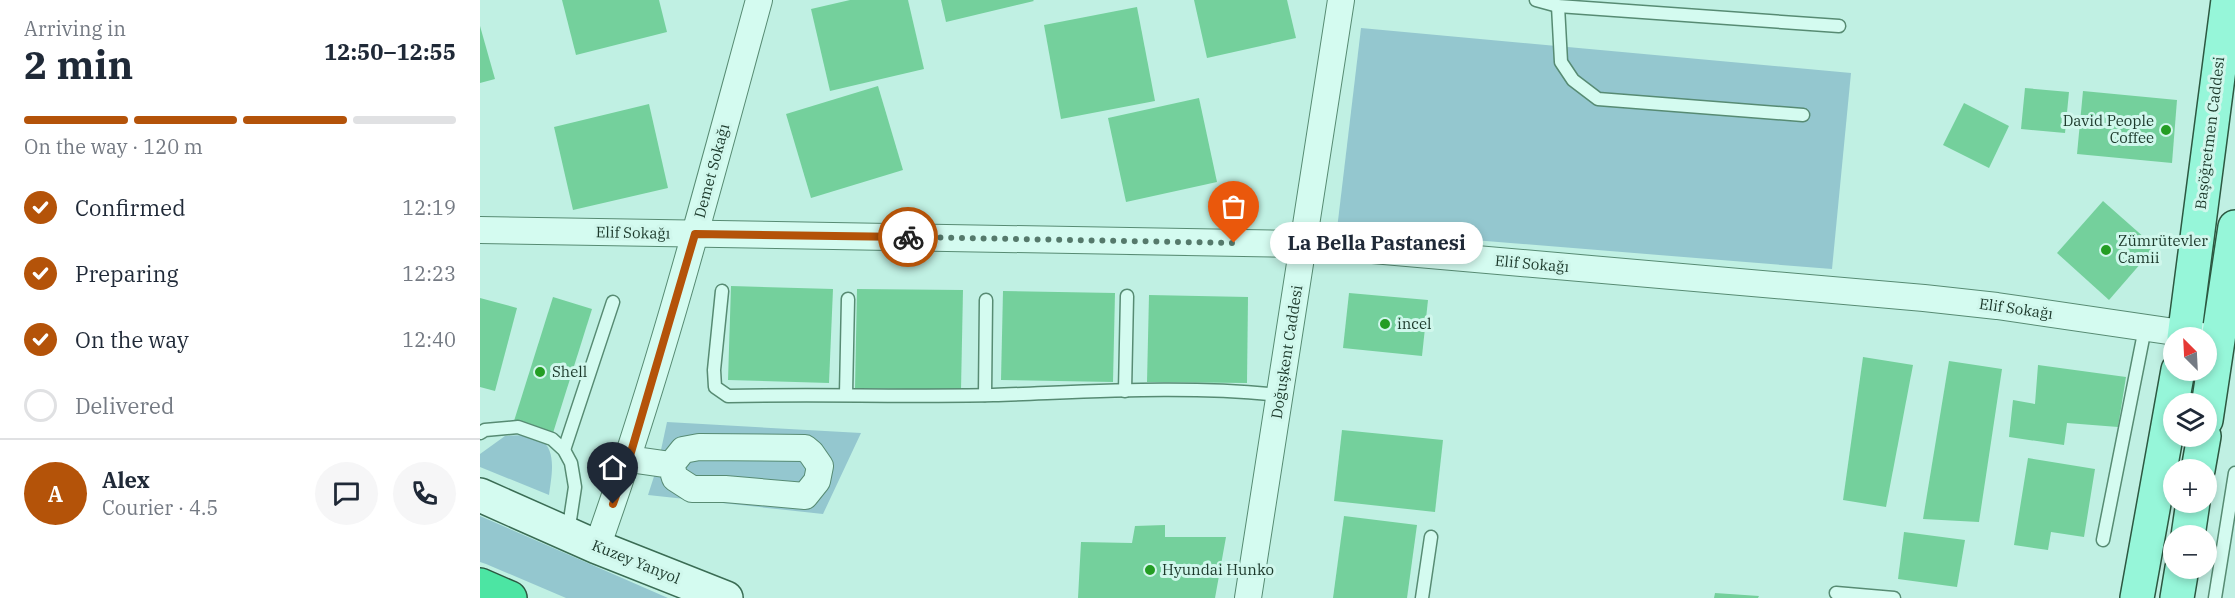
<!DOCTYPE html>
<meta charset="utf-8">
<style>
:root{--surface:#fff;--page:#f6f6f7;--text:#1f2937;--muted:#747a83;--line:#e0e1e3;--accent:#b45309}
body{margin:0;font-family:"IBM Plex Serif",serif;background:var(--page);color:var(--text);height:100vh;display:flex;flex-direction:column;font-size:22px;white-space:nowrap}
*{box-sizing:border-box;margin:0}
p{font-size:20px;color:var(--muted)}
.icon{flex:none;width:33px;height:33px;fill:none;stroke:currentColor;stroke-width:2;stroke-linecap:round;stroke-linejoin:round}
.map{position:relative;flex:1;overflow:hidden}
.drawer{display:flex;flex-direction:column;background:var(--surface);width:480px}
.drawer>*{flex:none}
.needle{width:39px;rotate:336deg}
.tools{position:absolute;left:1683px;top:327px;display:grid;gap:12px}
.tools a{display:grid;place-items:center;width:54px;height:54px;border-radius:50%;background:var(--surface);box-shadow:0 3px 9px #0003;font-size:30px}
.pin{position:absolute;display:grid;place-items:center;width:51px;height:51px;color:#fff;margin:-62px -26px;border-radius:50% 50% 50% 0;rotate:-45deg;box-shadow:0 0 6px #0007}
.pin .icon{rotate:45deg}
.courier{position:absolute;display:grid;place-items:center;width:60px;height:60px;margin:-30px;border:4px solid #b45309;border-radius:50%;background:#fff;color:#222;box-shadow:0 2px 8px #0007}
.bubble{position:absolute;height:42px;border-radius:21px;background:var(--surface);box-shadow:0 3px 9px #0003;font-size:20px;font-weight:800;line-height:42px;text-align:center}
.head em{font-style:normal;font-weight:800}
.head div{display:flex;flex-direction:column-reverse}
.head{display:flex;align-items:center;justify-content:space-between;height:102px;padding:0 24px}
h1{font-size:39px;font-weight:800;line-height:45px}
.bar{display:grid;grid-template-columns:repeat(4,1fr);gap:9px 6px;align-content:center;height:72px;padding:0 24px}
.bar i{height:8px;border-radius:4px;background:var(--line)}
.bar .active{background:var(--accent)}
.bar p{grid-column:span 4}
.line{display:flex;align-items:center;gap:15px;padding:0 24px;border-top:2px solid var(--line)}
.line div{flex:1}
.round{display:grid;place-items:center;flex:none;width:63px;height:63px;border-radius:32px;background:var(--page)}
ol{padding:0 24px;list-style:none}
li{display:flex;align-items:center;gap:18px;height:66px}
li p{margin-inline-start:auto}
li .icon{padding:6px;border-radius:50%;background:var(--accent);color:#fff;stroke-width:4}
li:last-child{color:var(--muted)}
li i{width:33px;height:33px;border:3px solid var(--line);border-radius:50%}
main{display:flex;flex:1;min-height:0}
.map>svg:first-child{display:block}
.green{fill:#94c7cf}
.building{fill:#74d09c}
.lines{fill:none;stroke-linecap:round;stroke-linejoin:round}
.lane-casing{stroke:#578b73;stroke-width:15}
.street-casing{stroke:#578b73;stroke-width:28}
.secondary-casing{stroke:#3a6c54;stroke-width:36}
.primary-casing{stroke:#2c5841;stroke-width:36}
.highway-casing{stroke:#2c5841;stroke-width:36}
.lane{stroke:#d4fbf0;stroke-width:12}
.street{stroke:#d4fbf0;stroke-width:26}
.secondary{stroke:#d4fbf0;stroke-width:33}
.primary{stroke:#96f6d9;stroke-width:33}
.highway{stroke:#4ce5a3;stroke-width:33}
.done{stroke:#55796b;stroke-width:6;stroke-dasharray:0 10.8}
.route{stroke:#b45309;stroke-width:8}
.poi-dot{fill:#249d24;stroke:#d0f7ec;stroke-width:2}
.labels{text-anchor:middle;stroke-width:6;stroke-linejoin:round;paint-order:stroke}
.poi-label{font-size:15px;fill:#1c392b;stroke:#d0f7ec;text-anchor:start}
.street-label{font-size:15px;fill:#1c392b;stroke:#d0f7ec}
</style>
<main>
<section class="drawer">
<div class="head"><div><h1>2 min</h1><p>Arriving in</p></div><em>12:50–12:55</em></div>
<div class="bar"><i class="active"></i><i class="active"></i><i class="active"></i><i></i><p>On the way · 120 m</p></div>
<ol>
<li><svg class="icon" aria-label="check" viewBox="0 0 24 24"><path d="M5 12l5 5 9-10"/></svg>Confirmed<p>12:19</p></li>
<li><svg class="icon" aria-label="check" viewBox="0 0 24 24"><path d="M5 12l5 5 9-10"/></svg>Preparing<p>12:23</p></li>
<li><svg class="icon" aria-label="check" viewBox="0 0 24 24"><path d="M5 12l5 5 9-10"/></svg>On the way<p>12:40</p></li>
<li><i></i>Delivered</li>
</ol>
<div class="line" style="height:108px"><b class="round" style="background:var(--accent);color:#fff">A</b><div><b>Alex</b><p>Courier · 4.5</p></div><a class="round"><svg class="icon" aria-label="chat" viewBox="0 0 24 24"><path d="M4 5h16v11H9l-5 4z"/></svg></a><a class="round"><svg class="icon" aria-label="phone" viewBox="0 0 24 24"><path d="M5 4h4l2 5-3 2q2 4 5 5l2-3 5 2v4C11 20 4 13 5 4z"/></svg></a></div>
</section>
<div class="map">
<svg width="1755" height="598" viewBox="0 0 1755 598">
<rect width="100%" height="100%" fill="#c0f0e3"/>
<!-- green -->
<g class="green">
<path d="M881 28 1371 73 1352 269 857 229Z"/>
<path d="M187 422 381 433 343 514 168 495 178 464Z"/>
<path d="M45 435C49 436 56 437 60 439 78 450 71 478 69 495L0 467V454L25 436Z"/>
<path d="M0 516 188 598H86L6 564 0 562Z"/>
</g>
<!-- building -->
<g class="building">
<path d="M82 0H179L187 32 96 55Z"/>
<path d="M370 0H428L444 69 350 91 331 9Z"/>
<path d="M461 0H553L554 1 466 22Z"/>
<path d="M714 0H807L816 38 727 58Z"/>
<path d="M657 7 675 101 581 119 564 25Z"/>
<path d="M0 26 15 79 0 83Z"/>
<path d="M398 86 423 170 331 198 306 114Z"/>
<path d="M1545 88 1589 92 1585 133 1541 129Z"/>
<path d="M1603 91 1697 100 1692 163 1597 154Z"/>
<path d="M719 98 737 182 646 202 628 118Z"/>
<path d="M1484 103 1529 126 1509 168 1463 145Z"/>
<path d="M169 104 188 188 93 210 74 127Z"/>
<path d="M1623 201 1675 247 1629 300 1577 253Z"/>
<path d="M251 286 353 289 349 383 248 380Z"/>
<path d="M377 289 483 290 481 390 375 388Z"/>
<path d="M523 291 635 293 633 382 521 380Z"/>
<path d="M869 293 948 300 942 356 863 348Z"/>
<path d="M669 295 768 297 767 383 667 382Z"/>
<path d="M73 297 112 309 73 433 34 421Z"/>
<path d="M0 298 37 308 15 391 0 387Z"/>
<path d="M1383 357 1433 365 1406 507 1363 500Z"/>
<path d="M1469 361 1522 369 1499 522 1443 519Z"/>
<path d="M1558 365 1646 377 1638 427 1587 423 1584 445 1529 437 1533 400 1555 404Z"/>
<path d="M862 430 963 440 955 512 854 501Z"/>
<path d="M1548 458 1615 469 1604 537 1571 532 1568 550 1534 545Z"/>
<path d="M864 516 937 525 927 598H853Z"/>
<path d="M685 525V537H746L735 598H598L601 542 652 543 655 526Z"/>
<path d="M1424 532 1485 540 1477 587 1418 579Z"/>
<path d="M1235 593 1279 596 1278 598H1234Z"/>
</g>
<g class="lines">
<defs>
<g id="lane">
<path d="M1056 0 1078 6 1359 26"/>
<path d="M1078 6 1081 62 1093 80 1118 99 1323 115"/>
<path d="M242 291 234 370 235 387 248 396C336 394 424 397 513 395 608 392 705 385 800 395"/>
<path d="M645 391 647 296"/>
<path d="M366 394 368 299"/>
<path d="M505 395 506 300"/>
<path d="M0 433 5 430 38 427 72 439 84 450 91 463 95 487 88 533"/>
<path d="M84 450 133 302"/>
<path d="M1623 540 1665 328"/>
<path d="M1356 593 1414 598"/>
<path d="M942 598 951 537"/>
<path d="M1735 598 1755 473"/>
</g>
<g id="street">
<path d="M0 230 824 244 1444 298 1517 306 1722 336"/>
<path d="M149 459 191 465 195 478 212 489H245L325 496 337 481 340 466 331 453 325 448 219 447 203 450 191 465"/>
<path d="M117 547C181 368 229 183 279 0"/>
<path d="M768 598 861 0"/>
</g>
<path id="secondary" d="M0 495 117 547 246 598"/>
<g id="primary">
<path d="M1704 338 1748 0"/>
<path d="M1726 420 1755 227"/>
<path d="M1718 470 1724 436"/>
<path d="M1708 536 1713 502"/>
<path d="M1657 598 1698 370"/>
<path d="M1697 598 1702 568"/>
</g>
<path id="highway" d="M0 585 30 598"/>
</defs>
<!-- lane casing -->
<use href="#lane" class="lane-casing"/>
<!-- street casing -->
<use href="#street" class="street-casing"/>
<!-- secondary casing -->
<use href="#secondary" class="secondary-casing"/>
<!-- primary casing -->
<use href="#primary" class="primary-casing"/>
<!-- highway casing -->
<use href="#highway" class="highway-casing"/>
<!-- lane -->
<use href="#lane" class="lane"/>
<!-- street -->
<use href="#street" class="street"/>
<!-- secondary -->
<use href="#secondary" class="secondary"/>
<!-- primary -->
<use href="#primary" class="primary"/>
<!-- highway -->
<use href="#highway" class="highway"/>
</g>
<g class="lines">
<!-- done -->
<path class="done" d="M428 237 754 243"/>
<!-- route -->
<path class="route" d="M133 504 149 459 215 234 428 237"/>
</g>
<!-- markers -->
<g class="poi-dot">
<circle cx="1686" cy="130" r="6"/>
<circle cx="1626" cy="250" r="6"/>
<circle cx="905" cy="324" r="6"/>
<circle cx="60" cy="372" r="6"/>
<circle cx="670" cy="570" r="6"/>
</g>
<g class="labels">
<!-- poi labels -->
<g class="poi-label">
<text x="1674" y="126" text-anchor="end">David People<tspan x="1674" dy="17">Coffee</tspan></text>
<text x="1638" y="246">Zümrütevler<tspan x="1638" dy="17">Camii</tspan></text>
<text x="917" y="329">incel</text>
<text x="72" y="377">Shell</text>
<text x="682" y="575">Hyundai Hunko</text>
</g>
<!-- street labels -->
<g class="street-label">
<text transform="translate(1730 133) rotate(-83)" y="5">Başöğretmen Caddesi</text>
<text transform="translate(232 171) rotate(-75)" y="5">Demet Sokağı</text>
<text transform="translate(153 233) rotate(1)" y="5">Elif Sokağı</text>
<text transform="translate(1052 264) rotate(5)" y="5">Elif Sokağı</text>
<text transform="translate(1536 309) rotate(8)" y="5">Elif Sokağı</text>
<text transform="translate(807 352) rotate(-81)" y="5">Doğuşkent Caddesi</text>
<text transform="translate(156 562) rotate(22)" y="5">Kuzey Yanyol</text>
</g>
</g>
</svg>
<div class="tools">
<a><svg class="needle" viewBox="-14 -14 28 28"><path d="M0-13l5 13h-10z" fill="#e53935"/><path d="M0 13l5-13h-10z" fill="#747a83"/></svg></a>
<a><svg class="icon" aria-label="layers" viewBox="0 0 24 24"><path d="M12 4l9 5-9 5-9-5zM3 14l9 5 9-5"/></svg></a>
<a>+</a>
<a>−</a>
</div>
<div class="pin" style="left:754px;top:243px;background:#ea580c"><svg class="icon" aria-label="bag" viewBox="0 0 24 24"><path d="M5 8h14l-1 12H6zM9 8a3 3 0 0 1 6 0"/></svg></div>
<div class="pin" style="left:133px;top:504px;background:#1f2937"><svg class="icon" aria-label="home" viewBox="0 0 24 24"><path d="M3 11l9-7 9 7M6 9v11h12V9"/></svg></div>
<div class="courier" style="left:428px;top:237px"><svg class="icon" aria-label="bike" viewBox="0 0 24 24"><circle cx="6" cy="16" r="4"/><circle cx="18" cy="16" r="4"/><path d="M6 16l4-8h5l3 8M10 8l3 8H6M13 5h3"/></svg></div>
<div class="bubble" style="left:790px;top:222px;width:213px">La Bella Pastanesi</div>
</div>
</main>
